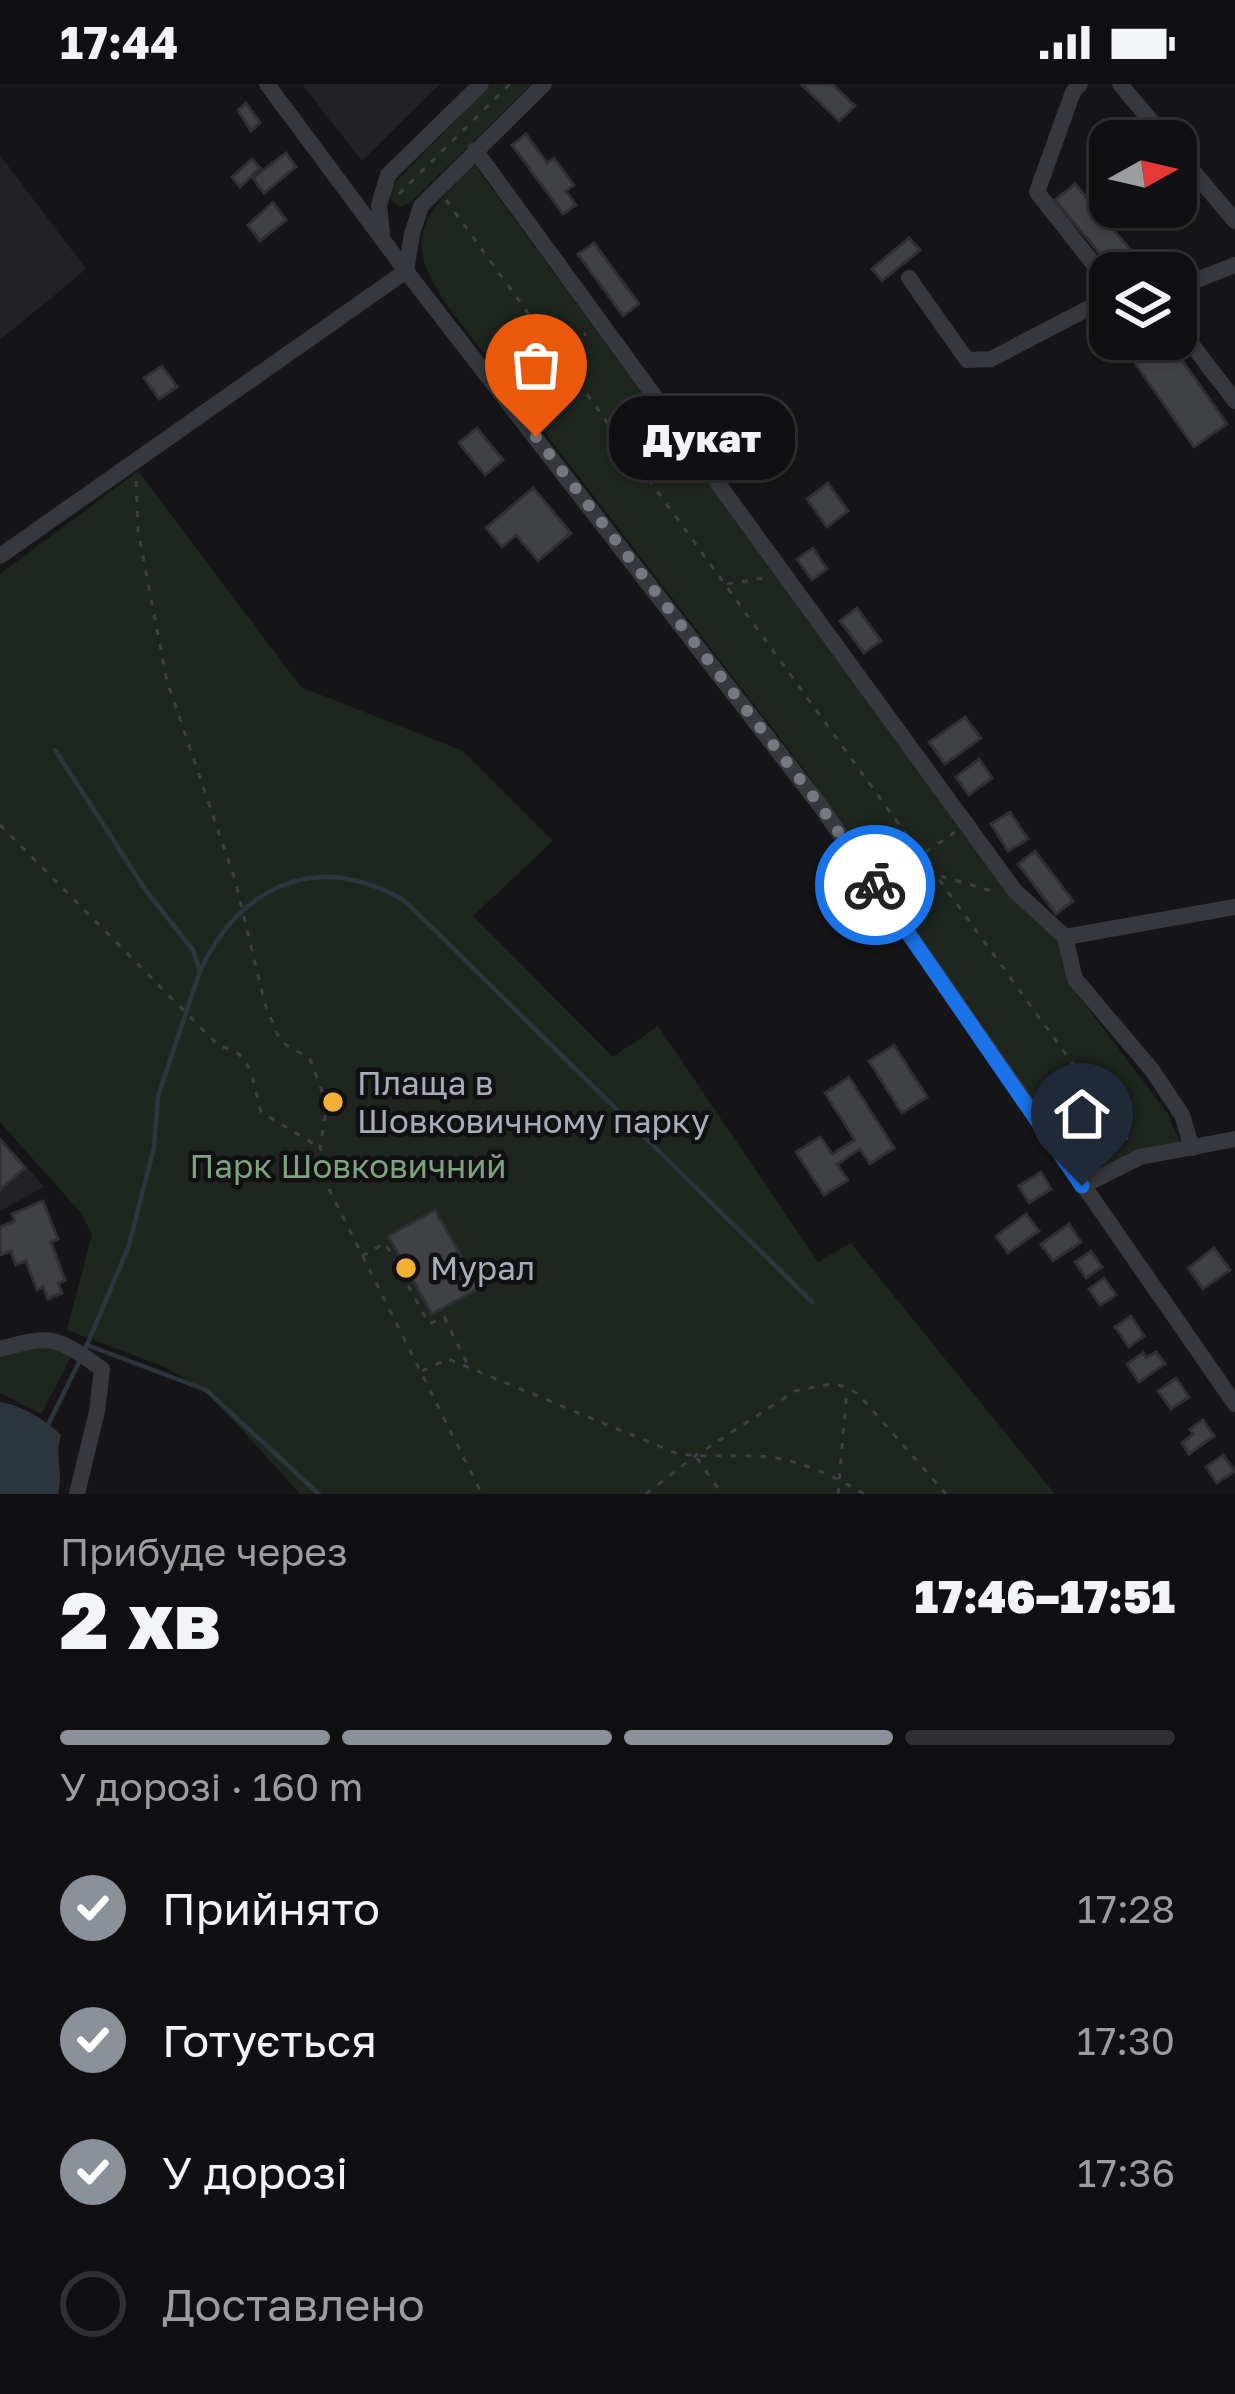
<!DOCTYPE html>
<html lang="uk">
<meta charset="utf-8">
<style>
:root{--surface:#101012;--page:#1e1e20;--text:#f1f3f6;--muted:#9c9d9f;--line:#303032;--accent:#8c9099}
body{margin:0;font-family:"Golos Text",sans-serif;background:var(--page);color:var(--text);height:100vh;display:flex;flex-direction:column;font-size:45px;white-space:nowrap}
*{box-sizing:border-box;margin:0}
p{font-size:39px;color:var(--muted)}
.icon{flex:none;width:66px;height:66px;fill:none;stroke:currentColor;stroke-width:2;stroke-linecap:round;stroke-linejoin:round}
.map{position:relative;height:1410px;overflow:hidden}
.side{display:flex;flex-direction:column;background:var(--surface);flex:1}
.side>*{flex:none}
.needle{width:78px;rotate:82deg}
.controls{position:absolute;left:1089px;top:36px;display:grid;gap:24px}
.controls a{display:grid;place-items:center;width:108px;height:108px;border-radius:24px;background:var(--surface);box-shadow:0 3px 9px #0004,0 0 0 3px var(--line);font-size:60px}
.pin{position:absolute;display:grid;place-items:center;width:102px;height:102px;color:#fff;margin:-123px -51px;border-radius:50% 50% 50% 0;rotate:-45deg;box-shadow:0 0 12px #0007}
.pin .icon{rotate:45deg}
.courier{position:absolute;display:grid;place-items:center;width:120px;height:120px;margin:-60px;border:9px solid #1a73e8;border-radius:50%;background:#fff;color:#222;box-shadow:0 3px 15px #0007}
.bubble{position:absolute;height:84px;border-radius:36px;background:var(--surface);box-shadow:0 3px 9px #0004,0 0 0 3px var(--line);font-size:39px;font-weight:800;line-height:84px;text-align:center}
.headline em{font-style:normal;font-weight:800}
.headline div{display:flex;flex-direction:column-reverse}
.headline{display:flex;align-items:center;justify-content:space-between;height:204px;padding:0 60px}
h1{font-size:78px;font-weight:800;line-height:90px}
.bar{display:grid;grid-template-columns:repeat(4,1fr);gap:18px 12px;align-content:center;height:144px;padding:0 60px}
.bar i{height:15px;border-radius:9px;background:var(--line)}
.bar .current{background:var(--accent)}
.bar p{grid-column:span 4}
ol{padding:0 60px;list-style:none}
li{display:flex;align-items:center;gap:36px;height:132px}
li p{margin-inline-start:auto}
li .icon{padding:12px;border-radius:50%;background:var(--accent);color:#fff;stroke-width:4}
li:last-child{color:var(--muted)}
li i{width:66px;height:66px;border:6px solid var(--line);border-radius:50%}
.status{display:flex;justify-content:space-between;align-items:center;height:84px;padding:0 60px;background:var(--surface);direction:ltr}
.status svg{height:33px;fill:currentColor}
.map>svg:first-child{display:block}
.built{fill:#222225}
.green{fill:#1e261f}
.water{fill:#2c353c}
.lines{fill:none;stroke-linecap:round;stroke-linejoin:round}
.stream{stroke:#2c353c;stroke-width:4.5}
.building{fill:#404145;stroke:#303034;stroke-width:3}
.path{stroke:#3d3f44;stroke-width:3;stroke-dasharray:6 9;stroke-linecap:butt}
.minor{stroke:#37383d;stroke-width:16}
.done{stroke:#757880;stroke-width:12;stroke-dasharray:0 21.6}
.route{stroke:#1a73e8;stroke-width:15}
.poi-dot{fill:#f2b134;stroke:#111113;stroke-width:4.5}
.labels{text-anchor:middle;stroke-width:9;stroke-linejoin:round;paint-order:stroke}
.poi-label{font-size:33px;fill:#a8adb8;stroke:#111113;text-anchor:start}
.park-label{font-size:33px;fill:#7fa381;stroke:#111113}
</style>
<div class="status"><b>17:44</b><svg viewBox="0 0 49 12"><path d="M0 12V9h3v3zM5 12V6h3v6zM10 12V3h3v9zM15 12V0h3v12zM26 1h20v11H26zM47 4h2v5h-2z"/></svg></div>
<div class="map">
<svg width="1235" height="1410" viewBox="0 0 1235 1410">
<rect width="100%" height="100%" fill="#161618"/>
<!-- built -->
<g class="built">
<path d="M302 0H440L362 77Z"/>
<path d="M0 71 86 185 0 256Z"/>
<path d="M0 1052 44 1103 0 1127Z"/>
</g>
<!-- green -->
<g class="green">
<path d="M491 0H532L410 119 400 123 388 113 390 104Z"/>
<path d="M474 80 1009 810 1057 856 1064 867 1069 899 1168 1030 1183 1066 1086 1085 1072 1072 806 688 449 224C401 155 420 136 474 80Z"/>
<path d="M138 387 301 603 463 667 553 757 473 832 613 973 658 942 818 1178 851 1159 1055 1410H300L206 1306 162 1282 67 1246 92 1150 80 1128 0 1038V490Z"/>
<path d="M50 1260 71 1273 41 1330 0 1309V1272Z"/>
</g>
<!-- water -->
<path class="water" d="M0 1318C21 1321 46 1336 61 1351 54 1371 64 1389 58 1410H0Z"/>
<g class="lines">
<!-- stream -->
<g class="stream">
<path d="M55 666 147 808 193 866 200 887 158 1012 154 1064 128 1164 84 1268"/>
<path d="M200 887C240 800 320 766 405 817L812 1218"/>
<path d="M87 1261 206 1306 319 1410"/>
<path d="M49 1339 79 1278"/>
</g>
</g>
<!-- building -->
<g class="building">
<path d="M801 0H832L855 22 839 37Z"/>
<path d="M246 19 260 39 251 47 238 26Z"/>
<path d="M526 50 547 79 554 74 574 101 566 107 576 121 563 130 512 61Z"/>
<path d="M286 69 296 83 264 109 253 94Z"/>
<path d="M252 75 260 84 240 103 232 93Z"/>
<path d="M1075 100 1138 175 1122 189H1116L1055 116Z"/>
<path d="M273 118 286 136 260 157 248 141Z"/>
<path d="M909 154 920 166 882 197 872 185Z"/>
<path d="M594 159 639 220 623 232 578 170Z"/>
<path d="M1125 255H1167L1227 340 1194 363 1120 258Z"/>
<path d="M162 282 177 303 159 315 144 294Z"/>
<path d="M477 344 503 376 485 391 459 359Z"/>
<path d="M828 399 848 427 827 443 807 415Z"/>
<path d="M533 404 571 449 538 477 516 451 502 463 486 444Z"/>
<path d="M813 464 827 485 812 496 797 475Z"/>
<path d="M857 524 881 557 864 569 840 537Z"/>
<path d="M965 633 981 654 945 680 929 658Z"/>
<path d="M979 675 992 694 969 711 956 693Z"/>
<path d="M1010 728 1028 755 1008 767 991 740Z"/>
<path d="M1035 767 1073 817 1056 830 1018 780Z"/>
<path d="M894 961 927 1013 902 1029 869 977Z"/>
<path d="M849 993 894 1064 870 1080 860 1065 837 1080 848 1096 824 1111 796 1068 820 1053 832 1070 855 1056 825 1009Z"/>
<path d="M0 1055 25 1084 0 1106Z"/>
<path d="M1041 1088 1051 1105 1029 1119 1019 1102Z"/>
<path d="M43 1117 58 1155 51 1158 65 1196 58 1199 62 1209 48 1215 43 1203 37 1206 26 1177 16 1181 11 1167 0 1171V1143L15 1137 12 1130Z"/>
<path d="M435 1126 479 1204 432 1230 388 1152Z"/>
<path d="M1026 1130 1039 1147 1008 1169 996 1152Z"/>
<path d="M1069 1140 1081 1158 1053 1177 1041 1160Z"/>
<path d="M1214 1164 1230 1186 1203 1205 1188 1184Z"/>
<path d="M1091 1167 1102 1183 1086 1194 1075 1178Z"/>
<path d="M1104 1194 1116 1211 1100 1221 1089 1205Z"/>
<path d="M1131 1232 1144 1252 1129 1263 1115 1243Z"/>
<path d="M1156 1268 1165 1280 1139 1298 1127 1280 1143 1269 1146 1274Z"/>
<path d="M1176 1294 1189 1313 1171 1325 1158 1307Z"/>
<path d="M1203 1336 1214 1352 1189 1370 1182 1359 1193 1350 1190 1345Z"/>
<path d="M1223 1371 1235 1387 1217 1399 1206 1383Z"/>
</g>
<g class="lines">
<!-- path -->
<g class="path">
<path d="M399 110 510 0"/>
<path d="M446 116 1131 1060"/>
<path d="M497 274 586 250"/>
<path d="M136 397 138 447 167 597 235 796 265 920 280 957 310 975 327 1021 320 1063 329 1105 482 1410"/>
<path d="M727 500 765 494"/>
<path d="M0 741 220 963C253 966 253 1001 261 1028L319 1063"/>
<path d="M922 783 927 767 955 748"/>
<path d="M941 792 995 808"/>
<path d="M911 805 922 784 932 789"/>
<path d="M362 1172 385 1159 429 1240 444 1233 468 1281"/>
<path d="M422 1287 448 1275 678 1370C705 1373 729 1371 755 1372 794 1373 831 1390 864 1410"/>
<path d="M697 1374 722 1410"/>
<path d="M646 1410 695 1372 795 1307 831 1300 847 1303 859 1311 946 1410"/>
<path d="M838 1410 847 1305"/>
</g>
<!-- minor -->
<g class="minor">
<path d="M267 0 406 187 819 720 1235 1320"/>
<path d="M1080 0 1073 8 1037 108 1110 201"/>
<path d="M1120 0 1168 57"/>
<path d="M475 66 1015 807 1065 853 1075 895 1152 986 1182 1031 1192 1064"/>
<path d="M1176 67 1235 137"/>
<path d="M382 149 379 121 388 91 481 0"/>
<path d="M406 187 412 150 421 122 544 0"/>
<path d="M909 194 967 276 991 275 1110 213"/>
<path d="M1176 204 1235 181"/>
<path d="M1176 240 1235 317"/>
<path d="M0 472 406 187"/>
<path d="M1065 853 1235 823"/>
<path d="M1082 1102 1140 1073 1235 1055"/>
<path d="M0 1265C55 1250 56 1253 102 1285L97 1327 77 1410"/>
</g>
</g>
<g class="lines">
<!-- done -->
<path class="done" d="M536 353 819 720 875 801"/>
<!-- route -->
<path class="route" d="M875 801 1082 1102"/>
</g>
<!-- markers -->
<g class="poi-dot">
<circle cx="333" cy="1018" r="12"/>
<circle cx="406" cy="1184" r="12"/>
</g>
<g class="labels">
<!-- poi labels -->
<g class="poi-label">
<text x="357" y="1011">Плаща в<tspan x="357" dy="38">Шовковичному парку</tspan></text>
<text x="430" y="1196">Мурал</text>
</g>
<!-- park labels -->
<g class="park-label">
<text x="348" y="1094">Парк Шовковичний</text>
</g>
</g>
</svg>
<div class="controls">
<a><svg class="needle" viewBox="-14 -14 28 28"><path d="M0-13l5 13h-10z" fill="#e53935"/><path d="M0 13l5-13h-10z" fill="#9c9d9f"/></svg></a>
<a><svg class="icon" aria-label="layers" viewBox="0 0 24 24"><path d="M12 4l9 5-9 5-9-5zM3 14l9 5 9-5"/></svg></a>
</div>
<div class="pin" style="left:536px;top:353px;background:#ea580c"><svg class="icon" aria-label="bag" viewBox="0 0 24 24"><path d="M5 8h14l-1 12H6zM9 8a3 3 0 0 1 6 0"/></svg></div>
<div class="pin" style="left:1082px;top:1102px;background:#1f2937"><svg class="icon" aria-label="home" viewBox="0 0 24 24"><path d="M3 11l9-7 9 7M6 9v11h12V9"/></svg></div>
<div class="courier" style="left:875px;top:801px"><svg class="icon" aria-label="bike" viewBox="0 0 24 24"><circle cx="6" cy="16" r="4"/><circle cx="18" cy="16" r="4"/><path d="M6 16l4-8h5l3 8M10 8l3 8H6M13 5h3"/></svg></div>
<div class="bubble" style="left:609px;top:312px;width:186px">Дукат</div>
</div>
<section class="side">
<div class="headline"><div><h1>2 хв</h1><p>Прибуде через</p></div><em>17:46–17:51</em></div>
<div class="bar"><i class="current"></i><i class="current"></i><i class="current"></i><i></i><p>У дорозі · 160 m</p></div>
<ol>
<li><svg class="icon" aria-label="check" viewBox="0 0 24 24"><path d="M5 12l5 5 9-10"/></svg>Прийнято<p>17:28</p></li>
<li><svg class="icon" aria-label="check" viewBox="0 0 24 24"><path d="M5 12l5 5 9-10"/></svg>Готується<p>17:30</p></li>
<li><svg class="icon" aria-label="check" viewBox="0 0 24 24"><path d="M5 12l5 5 9-10"/></svg>У дорозі<p>17:36</p></li>
<li><i></i>Доставлено</li>
</ol>
</section>
